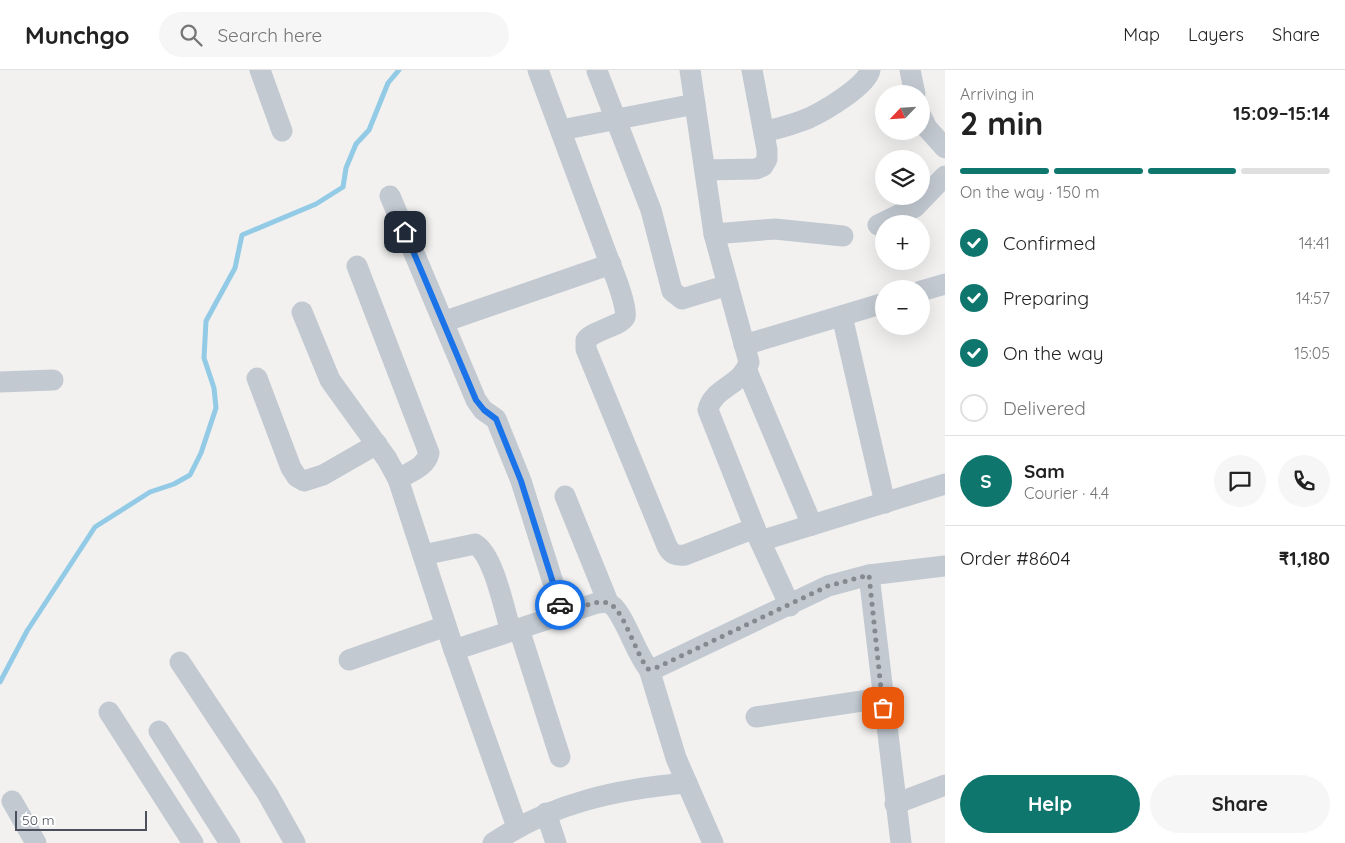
<!DOCTYPE html>
<meta charset="utf-8">
<style>
:root{--surface:#fff;--page:#f6f6f6;--text:#222;--muted:#767676;--line:#e0e0e0;--accent:#0f766e}
body{margin:0;font-family:Quicksand,sans-serif;background:var(--page);color:var(--text);height:100vh;display:flex;flex-direction:column;font-size:19px;white-space:nowrap}
*{box-sizing:border-box;margin:0}
p{font-size:16px;color:var(--muted)}
.icon{flex:none;width:28px;height:28px;fill:none;stroke:currentColor;stroke-width:2;stroke-linecap:round;stroke-linejoin:round}
.map{position:relative;flex:1;overflow:hidden}
.sheet{display:flex;flex-direction:column;background:var(--surface);width:400px}
.sheet>*{flex:none}
.needle{width:32px;rotate:245deg}
.fabs{position:absolute;left:875px;top:15px;display:grid;gap:10px}
.fabs a{display:grid;place-items:center;width:55px;height:55px;border-radius:50%;background:var(--surface);box-shadow:0 5px 20px #0002;font-size:25px}
.scale{position:absolute;left:15px;bottom:12px;width:132px;box-sizing:border-box;padding-left:5px;border:2px solid #4a515c;border-top:0;font-size:14px;line-height:18px;white-space:nowrap;color:#4a515c;-webkit-text-stroke:4px #fff;paint-order:stroke}
.pin{position:absolute;display:grid;place-items:center;width:42px;height:42px;color:#fff;margin:-21px;border-radius:10px;box-shadow:0 2px 8px #0006}
.courier{position:absolute;display:grid;place-items:center;width:50px;height:50px;margin:-25px;border:4px solid #1a73e8;border-radius:50%;background:#fff;color:#222;box-shadow:0 1px 6px #0007}
.headline em{font-style:normal;font-weight:800}
.headline div{display:flex;flex-direction:column-reverse}
.headline{display:flex;align-items:center;justify-content:space-between;height:85px;padding:0 15px}
h1{font-size:32px;font-weight:800;line-height:38px}
.bar{display:grid;grid-template-columns:repeat(4,1fr);gap:8px 5px;align-content:center;height:60px;padding:0 15px}
.bar i{height:6px;border-radius:4px;background:var(--line)}
.bar .active{background:var(--accent)}
.bar p{grid-column:span 4}
.line{display:flex;align-items:center;gap:12px;padding:0 15px;border-top:1px solid var(--line)}
.line div{flex:1}
.round{display:grid;place-items:center;flex:none;width:52px;height:52px;border-radius:26px;background:var(--page)}
ol{padding:0 15px;list-style:none}
li{display:flex;align-items:center;gap:15px;height:55px}
li p{margin-inline-start:auto}
li .icon{padding:5px;border-radius:50%;background:var(--accent);color:#fff;stroke-width:4}
li:last-child{color:var(--muted)}
li i{width:28px;height:28px;border:2px solid var(--line);border-radius:50%}
.action{display:flex;gap:10px;margin-top:auto;padding:10px 15px}
.action a{flex:1;height:58px;border-radius:30px;background:var(--accent);color:#fff;font-size:20px;font-weight:800;line-height:58px;text-align:center}
.action a+a{background:var(--page);color:var(--text)}
header{display:flex;align-items:center;gap:30px;box-sizing:border-box;height:70px;padding:0 25px;background:var(--surface);border-bottom:1px solid var(--line)}
header strong{font-size:24px}
nav{display:flex;gap:28px;margin-inline-start:auto;font-size:18px}
.search{width:350px;height:45px;background:var(--page);display:flex;align-items:center;gap:12px;box-sizing:border-box;padding:0 18px;border-radius:28px;color:var(--muted);font-size:19px}
main{display:flex;flex:1;min-height:0}
.map>svg:first-child{display:block}
.lines{fill:none;stroke-linecap:round;stroke-linejoin:round}
.stream{stroke:#93cbe6;stroke-width:5}
.minor{stroke:#c2c9d1;stroke-width:21}
.done{stroke:#858990;stroke-width:5;stroke-dasharray:0 9}
.route{stroke:#1a73e8;stroke-width:6}
</style>
<header>
<strong>Munchgo</strong>
<div class="search"><svg class="icon" aria-label="search" viewBox="0 0 24 24"><circle cx="10" cy="10" r="6"/><path d="M15 15l6 6"/></svg>Search here</div>
<nav><a>Map</a><a>Layers</a><a>Share</a></nav>
</header>
<main>
<div class="map">
<svg width="945" height="773" viewBox="0 0 945 773">
<rect width="100%" height="100%" fill="#f2f1f0"/>
<g class="lines">
<!-- stream -->
<path class="stream" d="M0 612 27 561 95 457 150 422 174 414 190 405 201 383 216 338 214 318 204 288 206 251 235 198 242 165 316 134 343 117 346 98 356 74 369 60 388 13 399 0"/>
<!-- minor -->
<g class="minor">
<path d="M260 0 282 61"/>
<path d="M538 0C562 65 587 130 611 196 615 205 628 239 625 247 621 256 594 260 586 270V279L667 476C671 484 675 486 685 485L755 458"/>
<path d="M690 0 714 164 749 292C743 315 712 318 708 340L760 471 790 536"/>
<path d="M910 0 915 24"/>
<path d="M597 1 651 140 672 221 682 229 728 215"/>
<path d="M921 46 927 58 945 78"/>
<path d="M561 60 695 34"/>
<path d="M764 62C779 58 795 54 809 48 824 41 867 16 870 0"/>
<path d="M705 100 756 99 763 96 767 89V80L752 0"/>
<path d="M390 126 476 330 483 340 496 349 521 411 563 544"/>
<path d="M878 155 915 137 945 106"/>
<path d="M714 164 775 159 843 166"/>
<path d="M357 196 429 383C426 397 410 402 398 409"/>
<path d="M921 221 945 214"/>
<path d="M302 242 330 310 387 389 398 409 454 580 517 757"/>
<path d="M842 246 885 433"/>
<path d="M443 252 611 194"/>
<path d="M744 275 884 233"/>
<path d="M747 301 812 455"/>
<path d="M257 308 291 398 297 407 304 411 323 405 377 374"/>
<path d="M0 312 53 310"/>
<path d="M565 426 608 532"/>
<path d="M760 471 945 414"/>
<path d="M423 485 475 474C494 485 504 540 511 561"/>
<path d="M869 505 901 773"/>
<path d="M519 559 560 687"/>
<path d="M454 580 597 533C600 533 605 532 608 533 622 537 636 585 649 599L658 597 828 516 869 505 945 496"/>
<path d="M349 590 446 556"/>
<path d="M180 592 267 723 295 773"/>
<path d="M649 599 676 688 713 773"/>
<path d="M109 642 193 773"/>
<path d="M756 647 882 628"/>
<path d="M159 661 230 773"/>
<path d="M12 731 36 773"/>
<path d="M895 734 945 715"/>
<path d="M546 743 556 773"/>
<path d="M493 773C552 733 617 719 687 713"/>
</g>
</g>
<g class="lines">
<!-- done -->
<path class="done" d="M560 535 563 544C575 540 596 529 608 533 623 537 636 585 648 599L658 597 828 516 869 505 883 638"/>
<!-- route -->
<path class="route" d="M405 162 476 330 484 340 496 349 521 411 560 535"/>
</g>
</svg>
<div class="fabs">
<a><svg class="needle" viewBox="-14 -14 28 28"><path d="M0-13l5 13h-10z" fill="#e53935"/><path d="M0 13l5-13h-10z" fill="#767676"/></svg></a>
<a><svg class="icon" aria-label="layers" viewBox="0 0 24 24"><path d="M12 4l9 5-9 5-9-5zM3 14l9 5 9-5"/></svg></a>
<a>+</a>
<a>−</a>
</div>
<div class="scale">50 m</div>
<div class="pin" style="left:883px;top:638px;background:#ea580c"><svg class="icon" aria-label="bag" viewBox="0 0 24 24"><path d="M5 8h14l-1 12H6zM9 8a3 3 0 0 1 6 0"/></svg></div>
<div class="pin" style="left:405px;top:162px;background:#1f2937"><svg class="icon" aria-label="home" viewBox="0 0 24 24"><path d="M3 11l9-7 9 7M6 9v11h12V9"/></svg></div>
<div class="courier" style="left:560px;top:535px"><svg class="icon" aria-label="car" viewBox="0 0 24 24"><path d="M5 17H2v-5l4-1 3-4h7l3 4 3 1v5h-3M9 17h6M6 11h13"/><circle cx="7" cy="17" r="2"/><circle cx="17" cy="17" r="2"/></svg></div>
</div>
<section class="sheet">
<div class="headline"><div><h1>2 min</h1><p>Arriving in</p></div><em>15:09–15:14</em></div>
<div class="bar"><i class="active"></i><i class="active"></i><i class="active"></i><i></i><p>On the way · 150 m</p></div>
<ol>
<li><svg class="icon" aria-label="check" viewBox="0 0 24 24"><path d="M5 12l5 5 9-10"/></svg>Confirmed<p>14:41</p></li>
<li><svg class="icon" aria-label="check" viewBox="0 0 24 24"><path d="M5 12l5 5 9-10"/></svg>Preparing<p>14:57</p></li>
<li><svg class="icon" aria-label="check" viewBox="0 0 24 24"><path d="M5 12l5 5 9-10"/></svg>On the way<p>15:05</p></li>
<li><i></i>Delivered</li>
</ol>
<div class="line" style="height:90px"><b class="round" style="background:var(--accent);color:#fff">S</b><div><b>Sam</b><p>Courier · 4.4</p></div><a class="round"><svg class="icon" aria-label="chat" viewBox="0 0 24 24"><path d="M4 5h16v11H9l-5 4z"/></svg></a><a class="round"><svg class="icon" aria-label="phone" viewBox="0 0 24 24"><path d="M5 4h4l2 5-3 2q2 4 5 5l2-3 5 2v4C11 20 4 13 5 4z"/></svg></a></div>
<div class="line" style="height:65px"><div>Order #8604</div><b>₹1,180</b></div>
<div class="action"><a>Help</a><a>Share</a></div>
</section>
</main>
